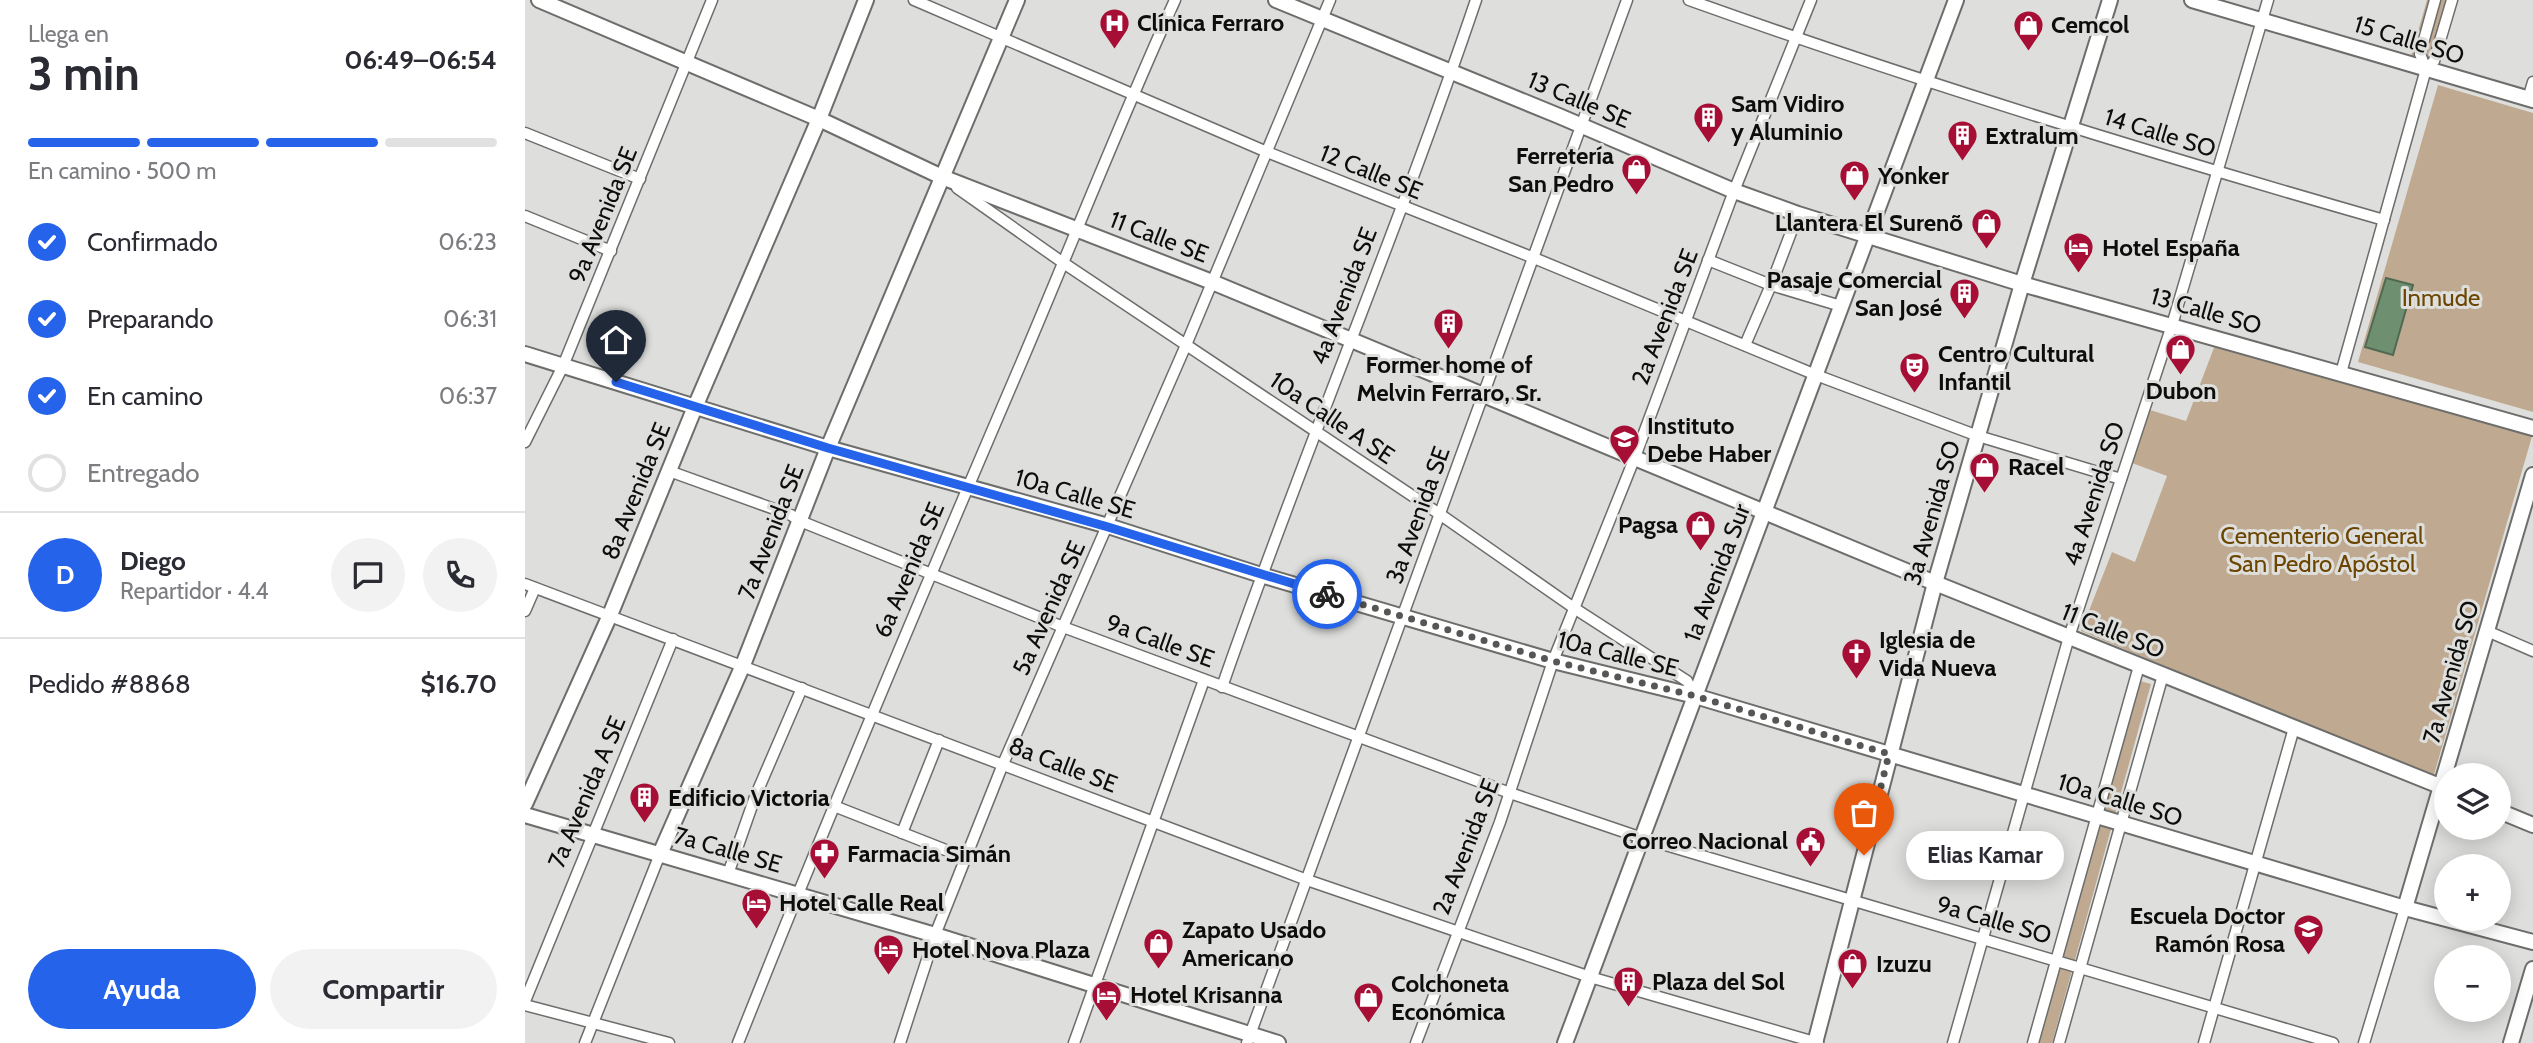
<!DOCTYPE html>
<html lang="es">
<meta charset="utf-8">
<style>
:root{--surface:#fff;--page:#f2f2f3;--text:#2b2b33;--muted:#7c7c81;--line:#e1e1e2;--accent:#2563eb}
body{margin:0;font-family:Cabin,sans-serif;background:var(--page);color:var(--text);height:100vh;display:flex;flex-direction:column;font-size:26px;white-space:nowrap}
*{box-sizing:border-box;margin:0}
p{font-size:23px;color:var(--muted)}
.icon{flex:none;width:38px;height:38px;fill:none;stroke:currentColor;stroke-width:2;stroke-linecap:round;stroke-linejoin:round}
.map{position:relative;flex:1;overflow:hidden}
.details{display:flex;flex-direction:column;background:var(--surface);width:525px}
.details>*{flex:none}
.fabs{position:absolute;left:1909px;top:763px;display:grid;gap:14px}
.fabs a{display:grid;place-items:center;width:77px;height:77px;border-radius:50%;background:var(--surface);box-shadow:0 4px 18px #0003;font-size:35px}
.pin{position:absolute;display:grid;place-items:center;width:60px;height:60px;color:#fff;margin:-72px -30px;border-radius:50% 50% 50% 0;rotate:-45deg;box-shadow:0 0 7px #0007}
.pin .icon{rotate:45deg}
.courier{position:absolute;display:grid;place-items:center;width:70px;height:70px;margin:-35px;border:5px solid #2563eb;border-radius:50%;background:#fff;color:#222;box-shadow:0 2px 9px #0007}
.bubble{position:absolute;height:49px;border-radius:24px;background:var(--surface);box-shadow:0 4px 18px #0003;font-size:23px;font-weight:700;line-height:49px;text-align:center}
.summary em{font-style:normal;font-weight:700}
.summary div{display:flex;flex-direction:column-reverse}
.summary{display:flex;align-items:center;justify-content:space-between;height:119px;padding:0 28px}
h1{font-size:46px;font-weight:700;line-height:52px}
.bar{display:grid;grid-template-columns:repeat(4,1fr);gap:10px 7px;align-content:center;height:84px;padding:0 28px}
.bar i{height:9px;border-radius:5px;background:var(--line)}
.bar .on{background:var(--accent)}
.bar p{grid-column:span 4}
.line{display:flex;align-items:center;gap:18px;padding:0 28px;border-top:2px solid var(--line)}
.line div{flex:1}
.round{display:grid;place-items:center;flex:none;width:74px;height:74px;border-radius:37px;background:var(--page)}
ol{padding:0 28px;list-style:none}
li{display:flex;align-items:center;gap:21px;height:77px}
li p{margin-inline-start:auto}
li .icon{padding:7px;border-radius:50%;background:var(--accent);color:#fff;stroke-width:4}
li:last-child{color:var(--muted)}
li i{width:38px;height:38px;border:4px solid var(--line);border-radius:50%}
.cta{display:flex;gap:14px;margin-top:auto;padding:14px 28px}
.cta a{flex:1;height:80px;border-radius:42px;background:var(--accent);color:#fff;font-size:28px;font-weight:700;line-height:80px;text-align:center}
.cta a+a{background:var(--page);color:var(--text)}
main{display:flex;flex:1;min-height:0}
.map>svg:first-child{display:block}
.green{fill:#bfaa91}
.water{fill:#6e9071;stroke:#516953;stroke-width:2}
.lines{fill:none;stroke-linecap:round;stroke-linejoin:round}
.street-casing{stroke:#6d6d6b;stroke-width:13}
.secondary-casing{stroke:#6d6d6b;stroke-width:18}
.street{stroke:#fff;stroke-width:10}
.secondary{stroke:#fff;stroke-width:14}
.done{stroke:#565655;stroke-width:7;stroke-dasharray:0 12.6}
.route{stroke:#2563eb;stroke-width:9}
.labels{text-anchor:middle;stroke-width:6;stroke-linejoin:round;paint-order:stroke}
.poi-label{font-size:24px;font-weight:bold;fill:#0d0d0c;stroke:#dedfdc;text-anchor:start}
.street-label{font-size:24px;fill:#0d0d0c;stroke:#dedfdc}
.park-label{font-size:24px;fill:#6c4501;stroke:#dedfdc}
</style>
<main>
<section class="details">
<div class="summary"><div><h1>3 min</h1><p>Llega en</p></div><em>06:49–06:54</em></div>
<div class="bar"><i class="on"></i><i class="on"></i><i class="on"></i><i></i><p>En camino · 500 m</p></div>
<ol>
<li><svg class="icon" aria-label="check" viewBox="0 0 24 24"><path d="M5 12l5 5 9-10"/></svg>Confirmado<p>06:23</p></li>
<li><svg class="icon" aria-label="check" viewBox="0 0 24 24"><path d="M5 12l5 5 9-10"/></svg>Preparando<p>06:31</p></li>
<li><svg class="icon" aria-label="check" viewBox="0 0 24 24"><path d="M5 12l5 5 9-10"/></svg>En camino<p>06:37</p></li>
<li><i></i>Entregado</li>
</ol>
<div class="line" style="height:126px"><b class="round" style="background:var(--accent);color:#fff">D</b><div><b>Diego</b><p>Repartidor · 4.4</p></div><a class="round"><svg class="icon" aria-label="chat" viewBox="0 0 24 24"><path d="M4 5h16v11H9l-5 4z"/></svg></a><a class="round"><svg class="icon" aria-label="phone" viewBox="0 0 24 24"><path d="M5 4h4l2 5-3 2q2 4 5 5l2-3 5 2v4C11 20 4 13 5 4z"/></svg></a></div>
<div class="line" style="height:91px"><div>Pedido #8868</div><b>$16.70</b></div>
<div class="cta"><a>Ayuda</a><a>Compartir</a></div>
</section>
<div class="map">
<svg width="2008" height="1043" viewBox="0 0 2008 1043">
<rect width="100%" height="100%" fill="#dedfdc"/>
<!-- green -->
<g class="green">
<path d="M1902 0H1932L1911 78 1882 70Z"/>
<path d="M1913 85 2008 113V412L1833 362Z"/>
<path d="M1690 345 2008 433 1908 778 1556 631 1587 552 1610 562 1642 476 1607 463 1625 410 1661 421Z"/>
<path d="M1611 680 1626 684 1527 1043H1508Z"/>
</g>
<!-- water -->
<path class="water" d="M1861 278 1888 285 1868 355 1840 347Z"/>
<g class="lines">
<defs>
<g id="street">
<path d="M389 0 742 152 1009 258 1291 375 1453 436 1596 479"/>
<path d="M1164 0C1393 82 1625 153 1859 220"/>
<path d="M1901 69 1909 61 1927 0"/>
<path d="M1901 69 1895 54 1910 0"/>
<path d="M2003 99 2008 82"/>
<path d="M0 133 115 179"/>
<path d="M432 188 537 262 916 515 1049 608 1162 681 1170 696"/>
<path d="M0 216 86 251"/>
<path d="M1183 260 1246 285 1316 306"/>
<path d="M1220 345 1246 285 1273 214"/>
<path d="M1816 373 1901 69"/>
<path d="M0 442 38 366 187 0"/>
<path d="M144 471 266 515 275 521 538 627 985 793 1117 838 1808 1043"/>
<path d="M0 584 782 880 1065 977 1293 1043"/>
<path d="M0 611 10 588"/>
<path d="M1962 631 2008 651"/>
<path d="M697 687C777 456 873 231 951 0"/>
<path d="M309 806 441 858"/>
<path d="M377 833 414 740"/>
<path d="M203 874 230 797 277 688"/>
<path d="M0 1001 148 639"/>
<path d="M0 1005 144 1043"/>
<path d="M60 1043 135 854"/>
<path d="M213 1043C304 814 400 587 497 361 548 241 596 119 650 0"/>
<path d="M375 1043 410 935 478 764 661 345 805 0"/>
<path d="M549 1043 679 680"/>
<path d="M722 1043 1102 0"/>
<path d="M891 1043 975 822 1028 661 1110 457 1209 191 1286 0"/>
<path d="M1428 1043 1544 637 1647 325 1743 0"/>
<path d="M1508 1043 1614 666"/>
<path d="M1534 1043 1638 675"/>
<path d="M1679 1043 1769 728"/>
<path d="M1839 1043 1880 908"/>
</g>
<g id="secondary">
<path d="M14 0 294 119 417 177 687 282 1410 583 1922 789"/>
<path d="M751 0 1034 116 1209 191 1273 214 1497 284 2008 428"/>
<path d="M1667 0 2008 100"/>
<path d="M0 354 303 448 583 526 736 575 1028 661 1170 696 1880 908 2008 942"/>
<path d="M0 804 85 615 170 407 294 119 341 0"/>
<path d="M1974 811 2008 825"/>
<path d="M0 815 410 935 753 1043"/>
<path d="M135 854 218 665 303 448 492 0"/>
<path d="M1880 908 2008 475"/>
<path d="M1040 1043 1431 0"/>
<path d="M1290 1043 1410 583 1497 284 1585 0"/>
<path d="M1986 1043 2008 969"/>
</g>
</defs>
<!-- street casing -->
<use href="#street" class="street-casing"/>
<!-- secondary casing -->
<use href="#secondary" class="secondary-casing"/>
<!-- street -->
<use href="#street" class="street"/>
<!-- secondary -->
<use href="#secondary" class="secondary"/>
</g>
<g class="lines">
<!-- done -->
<path class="done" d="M802 594 1028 661 1170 696 1364 754 1339 855"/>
<!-- route -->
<path class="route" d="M91 382 303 448 583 527 802 594"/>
</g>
<!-- icons -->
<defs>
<symbol id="hospital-pin" viewBox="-11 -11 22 30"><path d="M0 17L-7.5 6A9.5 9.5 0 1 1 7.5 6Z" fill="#a70e36" stroke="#dedfdc"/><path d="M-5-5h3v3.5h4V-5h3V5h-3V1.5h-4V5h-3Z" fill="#fff"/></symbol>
<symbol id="shop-pin" viewBox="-11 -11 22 30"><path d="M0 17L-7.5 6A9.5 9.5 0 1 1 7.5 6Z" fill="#a70e36" stroke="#dedfdc"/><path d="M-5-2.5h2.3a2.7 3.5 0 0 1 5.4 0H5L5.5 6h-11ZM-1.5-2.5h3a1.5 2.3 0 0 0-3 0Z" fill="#fff"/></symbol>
<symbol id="building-pin" viewBox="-11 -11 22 30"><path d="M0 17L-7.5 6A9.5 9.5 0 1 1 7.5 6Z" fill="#a70e36" stroke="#dedfdc"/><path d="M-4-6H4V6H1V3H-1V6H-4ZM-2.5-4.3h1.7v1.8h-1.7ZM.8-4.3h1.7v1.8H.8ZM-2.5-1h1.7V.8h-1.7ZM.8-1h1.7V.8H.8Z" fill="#fff"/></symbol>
<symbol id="hotel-pin" viewBox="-11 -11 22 30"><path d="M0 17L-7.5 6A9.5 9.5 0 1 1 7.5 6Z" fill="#a70e36" stroke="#dedfdc"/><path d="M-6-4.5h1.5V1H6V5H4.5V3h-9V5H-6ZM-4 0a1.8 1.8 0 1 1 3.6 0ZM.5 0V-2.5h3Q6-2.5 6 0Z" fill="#fff"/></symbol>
<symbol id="theatre-pin" viewBox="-11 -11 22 30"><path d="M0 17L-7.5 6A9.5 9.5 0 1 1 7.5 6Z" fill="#a70e36" stroke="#dedfdc"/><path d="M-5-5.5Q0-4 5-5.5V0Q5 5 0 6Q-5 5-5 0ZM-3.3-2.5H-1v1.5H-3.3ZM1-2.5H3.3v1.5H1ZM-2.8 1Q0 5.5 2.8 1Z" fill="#fff"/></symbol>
<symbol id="school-pin" viewBox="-11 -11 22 30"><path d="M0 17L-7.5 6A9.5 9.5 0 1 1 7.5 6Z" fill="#a70e36" stroke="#dedfdc"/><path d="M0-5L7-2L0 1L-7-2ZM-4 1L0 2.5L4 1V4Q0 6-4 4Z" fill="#fff"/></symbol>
<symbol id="church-pin" viewBox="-11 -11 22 30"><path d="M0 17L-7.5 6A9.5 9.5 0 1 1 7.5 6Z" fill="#a70e36" stroke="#dedfdc"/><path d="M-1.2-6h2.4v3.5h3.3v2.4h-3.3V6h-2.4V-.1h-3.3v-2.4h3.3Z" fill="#fff"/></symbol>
<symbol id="civic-pin" viewBox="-11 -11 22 30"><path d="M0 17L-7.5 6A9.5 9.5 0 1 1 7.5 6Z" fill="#a70e36" stroke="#dedfdc"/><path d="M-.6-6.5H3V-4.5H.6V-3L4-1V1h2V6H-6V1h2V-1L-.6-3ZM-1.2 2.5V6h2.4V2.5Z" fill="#fff"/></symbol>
<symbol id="pharmacy-pin" viewBox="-11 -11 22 30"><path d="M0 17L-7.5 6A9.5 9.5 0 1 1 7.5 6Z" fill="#a70e36" stroke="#dedfdc"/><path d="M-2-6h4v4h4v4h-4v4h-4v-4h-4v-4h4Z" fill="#fff"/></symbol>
</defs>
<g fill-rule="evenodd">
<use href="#hospital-pin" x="572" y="6" width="35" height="47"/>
<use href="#shop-pin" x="1486" y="8" width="35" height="47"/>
<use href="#building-pin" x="1166" y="100" width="35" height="47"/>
<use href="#building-pin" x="1420" y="118" width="35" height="47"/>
<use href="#shop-pin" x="1094" y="152" width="35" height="47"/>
<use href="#shop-pin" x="1312" y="158" width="35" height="47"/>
<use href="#shop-pin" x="1444" y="206" width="35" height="47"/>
<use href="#hotel-pin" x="1536" y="230" width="35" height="47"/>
<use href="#building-pin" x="1422" y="276" width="35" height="47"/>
<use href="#building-pin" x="906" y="306" width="35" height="47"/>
<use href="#shop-pin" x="1638" y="332" width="35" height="47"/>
<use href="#theatre-pin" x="1372" y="350" width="35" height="47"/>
<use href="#school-pin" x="1082" y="422" width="35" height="47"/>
<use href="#shop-pin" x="1442" y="450" width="35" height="47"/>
<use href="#shop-pin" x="1158" y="508" width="35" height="47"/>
<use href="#church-pin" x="1314" y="636" width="35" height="47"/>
<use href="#building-pin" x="102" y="780" width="35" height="47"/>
<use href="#civic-pin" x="1268" y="824" width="35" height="47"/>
<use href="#pharmacy-pin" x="282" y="836" width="35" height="47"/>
<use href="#hotel-pin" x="214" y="886" width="35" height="47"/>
<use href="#school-pin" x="1766" y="912" width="35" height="47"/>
<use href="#shop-pin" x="616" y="926" width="35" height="47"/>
<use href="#hotel-pin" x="346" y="932" width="35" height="47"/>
<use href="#shop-pin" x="1310" y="946" width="35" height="47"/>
<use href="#building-pin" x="1086" y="964" width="35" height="47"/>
<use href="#hotel-pin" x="564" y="978" width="35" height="47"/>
<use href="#shop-pin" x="826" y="980" width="35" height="47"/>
</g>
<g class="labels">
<!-- poi labels -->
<g class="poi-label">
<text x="612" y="31">Clínica Ferraro</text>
<text x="1526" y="33">Cemcol</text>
<text x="1206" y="112">Sam Vidiro<tspan x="1206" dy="28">y Aluminio</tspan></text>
<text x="1460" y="144">Extralum</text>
<text x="1089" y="164" text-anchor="end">Ferretería<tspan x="1089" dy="28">San Pedro</tspan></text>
<text x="1353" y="184">Yonker</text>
<text x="1438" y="231" text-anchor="end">Llantera El Surenõ</text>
<text x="1577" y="256">Hotel España</text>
<text x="1417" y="288" text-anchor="end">Pasaje Comercial<tspan x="1417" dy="28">San José</tspan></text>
<text x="1413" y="362">Centro Cultural<tspan x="1413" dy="28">Infantil</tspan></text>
<text x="924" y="373" text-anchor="middle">Former home of<tspan x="924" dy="28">Melvin Ferraro, Sr.</tspan></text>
<text x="1656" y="399" text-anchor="middle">Dubon</text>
<text x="1122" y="434">Instituto<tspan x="1122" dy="28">Debe Haber</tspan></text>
<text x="1483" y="475">Racel</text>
<text x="1153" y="533" text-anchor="end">Pagsa</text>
<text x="1354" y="648">Iglesia de<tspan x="1354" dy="28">Vida Nueva</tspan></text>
<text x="143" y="806">Edificio Victoria</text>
<text x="1263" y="849" text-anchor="end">Correo Nacional</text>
<text x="322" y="862">Farmacia Simán</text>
<text x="254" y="911">Hotel Calle Real</text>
<text x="1760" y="924" text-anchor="end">Escuela Doctor<tspan x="1760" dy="28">Ramón Rosa</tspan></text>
<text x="657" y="938">Zapato Usado<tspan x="657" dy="28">Americano</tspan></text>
<text x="387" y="958">Hotel Nova Plaza</text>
<text x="1351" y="972">Izuzu</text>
<text x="1127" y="990">Plaza del Sol</text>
<text x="866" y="992">Colchoneta<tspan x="866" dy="28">Económica</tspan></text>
<text x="605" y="1003">Hotel Krisanna</text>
</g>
<!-- street labels -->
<g class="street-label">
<text transform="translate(1884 40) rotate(17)" y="8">15 Calle SO</text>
<text transform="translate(1054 100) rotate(23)" y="8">13 Calle SE</text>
<text transform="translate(1635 133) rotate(17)" y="8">14 Calle SO</text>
<text transform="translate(846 172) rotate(22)" y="8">12 Calle SE</text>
<text transform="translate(78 215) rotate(-68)" y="8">9a Avenida SE</text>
<text transform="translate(634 237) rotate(21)" y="8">11 Calle SE</text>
<text transform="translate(819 296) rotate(-69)" y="8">4a Avenida SE</text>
<text transform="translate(1681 311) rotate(16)" y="8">13 Calle SO</text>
<text transform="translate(1140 317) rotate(-69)" y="8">2a Avenida SE</text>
<text transform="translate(807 418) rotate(34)" y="8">10a Calle A SE</text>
<text transform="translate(111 491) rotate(-68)" y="8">8a Avenida SE</text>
<text transform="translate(550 494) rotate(16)" y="8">10a Calle SE</text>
<text transform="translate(1569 494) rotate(-72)" y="8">4a Avenida SO</text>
<text transform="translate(1407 513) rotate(-74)" y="8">3a Avenida SO</text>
<text transform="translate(893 515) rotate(-70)" y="8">3a Avenida SE</text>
<text transform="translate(246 532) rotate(-69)" y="8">7a Avenida SE</text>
<text transform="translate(384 570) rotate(-67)" y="8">6a Avenida SE</text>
<text transform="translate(1192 573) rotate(-69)" y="8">1a Avenida Sur</text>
<text transform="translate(524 608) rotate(-66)" y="8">5a Avenida SE</text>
<text transform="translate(1588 631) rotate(22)" y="8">11 Calle SO</text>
<text transform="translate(635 641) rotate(20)" y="8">9a Calle SE</text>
<text transform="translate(1093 654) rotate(14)" y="8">10a Calle SE</text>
<text transform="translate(1926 672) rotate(-74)" y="8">7a Avenida SO</text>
<text transform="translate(538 765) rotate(21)" y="8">8a Calle SE</text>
<text transform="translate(62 792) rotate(-67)" y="8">7a Avenida A SE</text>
<text transform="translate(1595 800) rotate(17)" y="8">10a Calle SO</text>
<text transform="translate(941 847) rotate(-69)" y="8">2a Avenida SE</text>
<text transform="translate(203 850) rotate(16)" y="8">7a Calle SE</text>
<text transform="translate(1469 920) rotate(16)" y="8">9a Calle SO</text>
</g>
<!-- park labels -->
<g class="park-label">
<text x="1916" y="306">Inmude</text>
<text x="1797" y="544">Cementerio General<tspan x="1797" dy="28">San Pedro Apóstol</tspan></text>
</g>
</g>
</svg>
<div class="fabs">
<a><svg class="icon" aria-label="layers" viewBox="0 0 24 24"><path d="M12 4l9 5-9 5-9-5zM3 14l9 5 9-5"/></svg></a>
<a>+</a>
<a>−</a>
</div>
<div class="pin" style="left:1339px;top:855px;background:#ea580c"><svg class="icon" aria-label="bag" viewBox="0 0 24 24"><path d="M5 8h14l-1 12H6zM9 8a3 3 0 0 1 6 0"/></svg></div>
<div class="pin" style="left:91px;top:382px;background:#1f2937"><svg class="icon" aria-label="home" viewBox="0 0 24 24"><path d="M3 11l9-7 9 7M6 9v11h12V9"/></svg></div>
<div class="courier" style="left:802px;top:594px"><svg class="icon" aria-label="bike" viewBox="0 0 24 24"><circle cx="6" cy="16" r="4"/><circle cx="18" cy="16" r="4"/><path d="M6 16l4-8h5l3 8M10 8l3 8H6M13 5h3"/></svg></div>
<div class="bubble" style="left:1381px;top:831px;width:158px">Elias Kamar</div>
</div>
</main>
